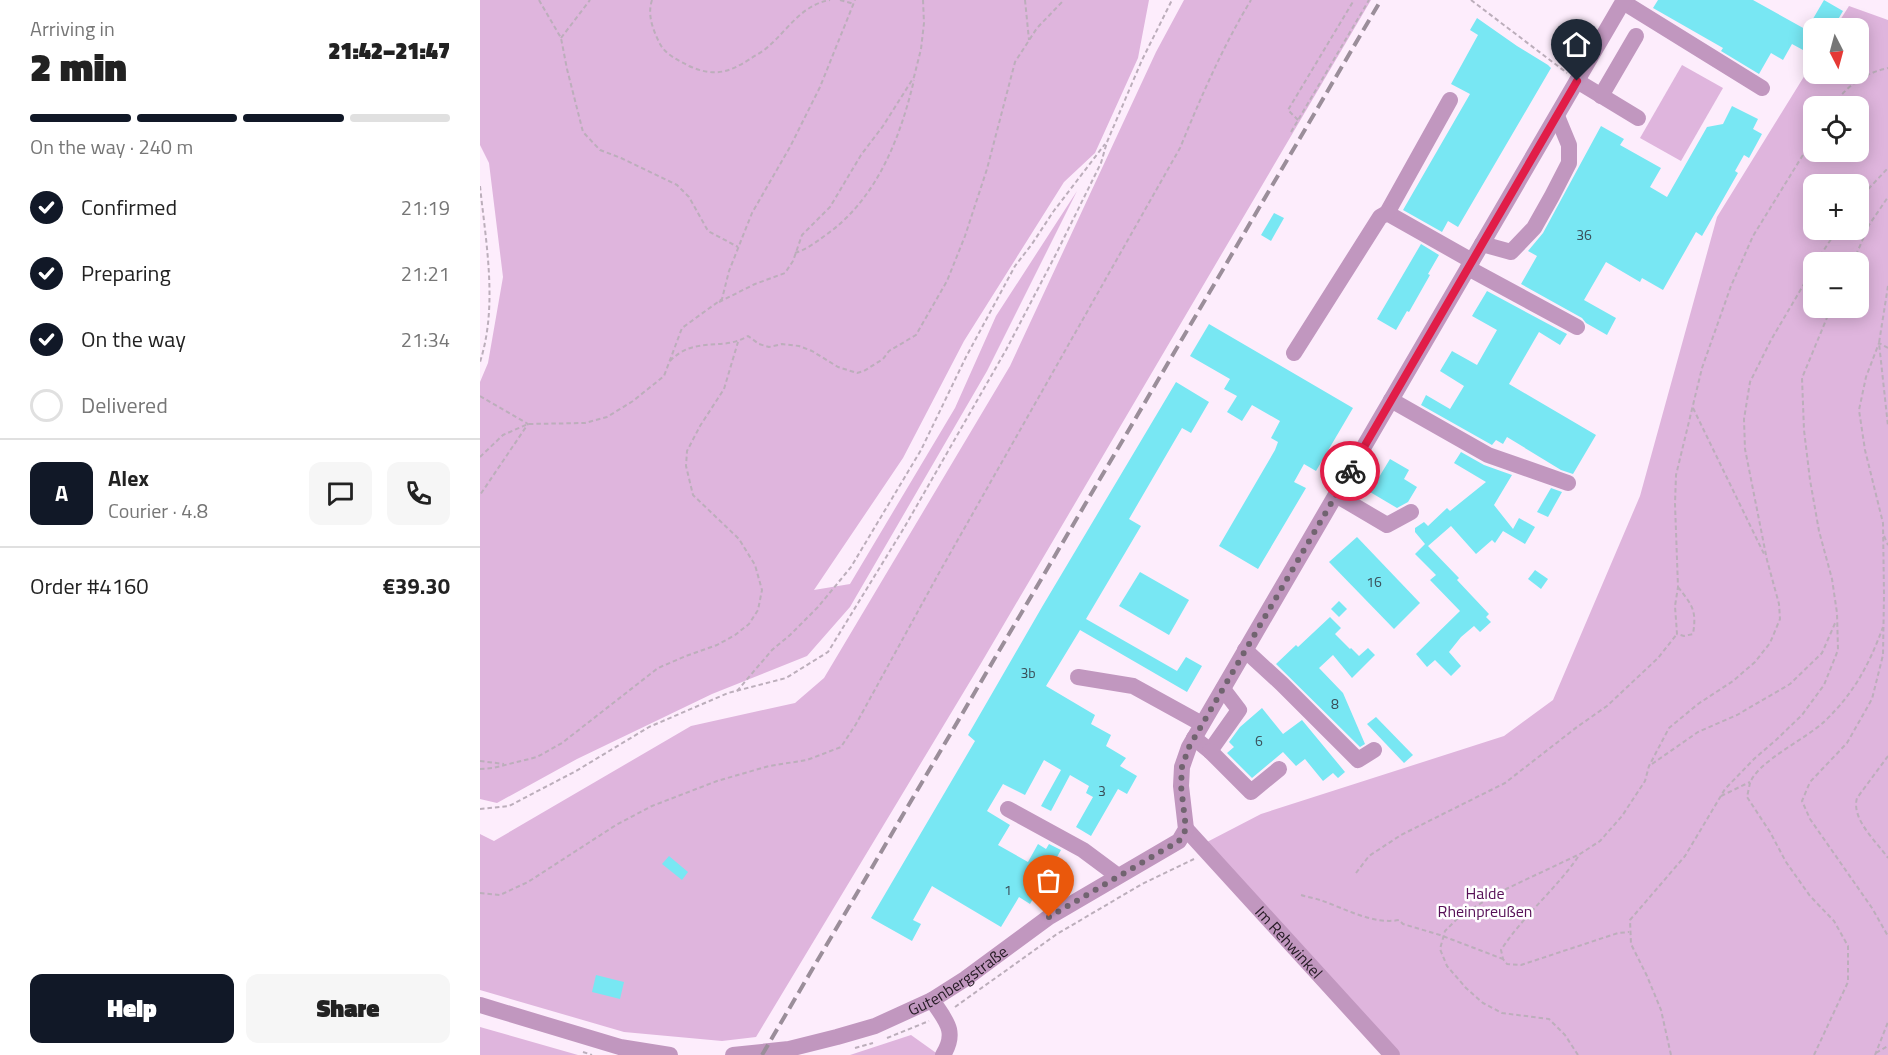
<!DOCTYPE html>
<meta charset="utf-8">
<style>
:root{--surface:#fff;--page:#f6f6f6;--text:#222;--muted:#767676;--line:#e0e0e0;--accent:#111827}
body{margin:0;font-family:"Titillium Web",sans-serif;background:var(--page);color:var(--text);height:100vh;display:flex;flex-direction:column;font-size:22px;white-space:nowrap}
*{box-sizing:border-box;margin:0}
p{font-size:20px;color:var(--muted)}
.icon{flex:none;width:33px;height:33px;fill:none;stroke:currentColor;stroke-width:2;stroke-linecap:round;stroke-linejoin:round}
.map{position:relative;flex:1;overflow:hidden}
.drawer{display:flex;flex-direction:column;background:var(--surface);width:480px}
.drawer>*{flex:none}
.needle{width:39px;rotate:174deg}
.tools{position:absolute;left:1323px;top:18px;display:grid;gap:12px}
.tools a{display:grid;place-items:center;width:66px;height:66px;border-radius:12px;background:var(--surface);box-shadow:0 3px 15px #0003;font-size:30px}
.pin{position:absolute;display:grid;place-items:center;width:51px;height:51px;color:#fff;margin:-62px -26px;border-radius:50% 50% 50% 0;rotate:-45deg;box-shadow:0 0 6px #0007}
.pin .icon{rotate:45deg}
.courier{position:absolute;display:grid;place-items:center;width:60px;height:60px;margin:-30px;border:4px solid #e11d48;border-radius:50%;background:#fff;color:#222;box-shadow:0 2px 8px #0007}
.head em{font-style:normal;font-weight:800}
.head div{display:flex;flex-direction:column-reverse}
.head{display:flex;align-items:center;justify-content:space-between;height:102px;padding:0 30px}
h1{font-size:39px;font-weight:800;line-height:45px}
.bar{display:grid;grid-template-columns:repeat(4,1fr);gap:9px 6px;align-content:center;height:72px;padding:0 30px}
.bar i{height:8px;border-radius:4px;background:var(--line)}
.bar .on{background:var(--accent)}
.bar p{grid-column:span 4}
.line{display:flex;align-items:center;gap:15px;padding:0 30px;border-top:2px solid var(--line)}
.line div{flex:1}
.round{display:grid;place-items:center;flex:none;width:63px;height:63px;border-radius:12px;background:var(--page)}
ol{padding:0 30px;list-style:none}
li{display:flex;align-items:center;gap:18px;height:66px}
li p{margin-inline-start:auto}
li .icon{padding:6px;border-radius:50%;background:var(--accent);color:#fff;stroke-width:4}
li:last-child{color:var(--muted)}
li i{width:33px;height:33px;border:3px solid var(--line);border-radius:50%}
.action{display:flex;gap:12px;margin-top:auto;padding:12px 30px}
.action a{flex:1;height:69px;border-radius:12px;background:var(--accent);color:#fff;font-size:24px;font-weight:800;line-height:69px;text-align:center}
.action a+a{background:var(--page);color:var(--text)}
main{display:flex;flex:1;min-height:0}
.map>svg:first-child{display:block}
.green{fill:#dfb5dd;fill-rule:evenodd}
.building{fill:#78e7f3}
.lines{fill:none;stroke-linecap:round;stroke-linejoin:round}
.path{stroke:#bcaebb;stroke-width:2;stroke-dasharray:4.5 3;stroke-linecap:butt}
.minor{stroke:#c197bf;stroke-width:16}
.rail{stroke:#9b8e9a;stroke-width:4;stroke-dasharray:12 6;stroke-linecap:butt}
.done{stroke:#716470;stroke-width:6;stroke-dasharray:0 10.8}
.route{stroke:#e11d48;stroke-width:8}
.labels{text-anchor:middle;stroke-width:5;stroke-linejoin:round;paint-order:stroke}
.number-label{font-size:14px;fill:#3a4e58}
.park-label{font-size:16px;fill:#571057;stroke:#fff}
.street-label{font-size:16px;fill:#251b24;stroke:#fff}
</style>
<main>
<section class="drawer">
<div class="head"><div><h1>2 min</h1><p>Arriving in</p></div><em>21:42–21:47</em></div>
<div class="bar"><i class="on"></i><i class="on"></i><i class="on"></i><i></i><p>On the way · 240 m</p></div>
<ol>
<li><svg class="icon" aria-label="check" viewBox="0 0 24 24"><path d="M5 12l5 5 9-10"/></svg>Confirmed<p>21:19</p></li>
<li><svg class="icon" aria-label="check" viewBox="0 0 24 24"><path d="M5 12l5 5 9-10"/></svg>Preparing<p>21:21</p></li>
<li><svg class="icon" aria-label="check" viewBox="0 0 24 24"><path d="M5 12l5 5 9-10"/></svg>On the way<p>21:34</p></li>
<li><i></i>Delivered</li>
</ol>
<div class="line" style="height:108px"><b class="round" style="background:var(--accent);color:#fff">A</b><div><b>Alex</b><p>Courier · 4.8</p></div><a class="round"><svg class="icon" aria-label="chat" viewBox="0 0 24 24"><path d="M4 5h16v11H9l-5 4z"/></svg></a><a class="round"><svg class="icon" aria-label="phone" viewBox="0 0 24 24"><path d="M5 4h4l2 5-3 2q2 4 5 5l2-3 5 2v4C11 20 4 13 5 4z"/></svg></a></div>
<div class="line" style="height:78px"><div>Order #4160</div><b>€39.30</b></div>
<div class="action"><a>Help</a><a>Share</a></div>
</section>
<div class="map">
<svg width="1408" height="1055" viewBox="0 0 1408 1055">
<rect width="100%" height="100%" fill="#fdedfc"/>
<!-- green -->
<g class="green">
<path d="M0 0H669L658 58 615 153 584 182 484 341 423 458 334 590 370 584 475 408 516 316 597 191 507 371 370 607 327 656 232 694 97 759 17 803 0 799V382L8 363 23 277 9 163 0 145Z"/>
<path d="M704 0H891L500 665 276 1037 242 1041 144 1032 0 990V834L14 841 211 726 315 703 344 678 530 366 676 52Z"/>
<path d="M1369 6 1408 20V1055H920L727 842 781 814 1024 736 1073 700 1160 496 1237 217 1333 62 1334 74H1378V28H1355ZM1334 106H1378V152H1334ZM1334 184H1378V230H1334ZM1334 262H1378V308H1334Z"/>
<path d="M1202 65 1243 88 1201 161 1160 138Z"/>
<path d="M0 1027 98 1055H0Z"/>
<path d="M431 1035 459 1055H370Z"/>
</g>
<!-- building -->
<g class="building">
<path d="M1178 0H1273L1325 29H1327L1344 0 1363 11 1353 28H1348L1334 20V56L1312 44 1303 60 1291 53 1279 74 1241 51 1243 48 1173 8Z"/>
<path d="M997 18 1037 46 1068 65 1071 68 978 227 968 221 962 232 923 210 990 94 971 84 998 35 990 30Z"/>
<path d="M1252 106 1278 119 1273 129 1282 134 1269 158 1264 155 1255 171 1258 173 1222 236 1216 232 1183 290 1162 278 1160 282 1126 262 1104 300 1136 318 1127 335 1106 323 1102 318 1041 284 1057 256 1048 251 1063 233 1121 126 1144 139 1140 145 1181 168 1170 187 1187 197 1227 127 1243 124Z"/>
<path d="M794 213 804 218 791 241 781 235Z"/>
<path d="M941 244 959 255 948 274 950 275 929 312 927 311 916 330 897 319Z"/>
<path d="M1007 291 1087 334 1080 345 1059 332 1029 384 1116 435 1093 474 1081 470 1027 437 1023 444 1016 440 1012 445 941 405 946 395 970 409 984 386 960 371 972 351 997 365 1017 330 992 316Z"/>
<path d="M729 324 873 408 836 471 824 464 814 482 826 488 778 569 739 546 795 450 798 442 791 438 800 421 772 405 762 421 747 412 757 396 744 389 750 379 710 356Z"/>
<path d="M696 382 729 402 711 433 702 428 649 519 661 526 606 619 697 671 706 657 722 666 707 692 600 630 566 686 615 715 611 724 631 735 626 746 646 758 640 766 657 776 647 794 638 789 611 836 596 827 613 797 606 793 609 786 590 775 571 811 561 806 581 770 564 760 545 795 523 784 507 811 530 825 518 845 548 862 558 844 566 849 569 844 581 850 550 904 539 897 521 927 452 886 433 920 441 924 432 941 391 918 495 741 488 735 562 607Z"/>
<path d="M981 452 1004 465 1032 475 1014 505 1033 529 1039 518 1055 527 1045 544 1023 531 1015 543 1012 540 996 554 971 526 948 546 979 578 977 580 1009 614 1006 617 1011 622 1000 632 994 626 981 637 969 652 981 666 971 676 955 660 947 667 936 654 980 611 950 580 956 575 935 554 945 544 935 532V528L944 522 948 526 967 508 970 511 1006 482 974 463Z"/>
<path d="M910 459 929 470 924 479 937 487 928 502 917 508 890 492Z"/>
<path d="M1071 488 1082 492 1068 517 1057 512Z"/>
<path d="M877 537 940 603 914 629 849 562Z"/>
<path d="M1055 570 1068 579 1061 589 1048 579Z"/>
<path d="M660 572 709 600 689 635 639 606Z"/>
<path d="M859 601 867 609 859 617 851 609Z"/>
<path d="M850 617 861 628 855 634 870 649 871 648 879 656 888 648 895 655 872 678 853 655 839 668 863 693 885 744 880 747 796 664 816 645 818 647Z"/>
<path d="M782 708 803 734 822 720 865 772 858 778 853 773 843 781 825 759 816 766 803 752 772 778 747 753 754 747 749 742 760 727Z"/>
<path d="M896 717 933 755 924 763 887 724Z"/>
<path d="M189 856 208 872 202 880 182 864Z"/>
<path d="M116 975 144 982 140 999 112 992Z"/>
</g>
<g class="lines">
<!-- path -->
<g class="path">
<path d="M59 0 81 38 87 69 103 132 120 150 141 158 197 185 209 197 228 231 258 247"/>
<path d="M172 0C167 15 173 30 180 44 186 55 198 60 209 66 234 77 248 73 270 59 276 55 284 51 289 46 309 28 322 5 350 0"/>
<path d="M360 0 374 4"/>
<path d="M545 0 549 40"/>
<path d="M991 0 1087 73"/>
<path d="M81 38 110 0"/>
<path d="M1353 106C1366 86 1385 73 1408 68"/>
<path d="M818 120 808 110 874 0"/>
<path d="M811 132 889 0"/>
<path d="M0 186C6 244 18 306 0 362"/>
<path d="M1378 200 1408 168"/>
<path d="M315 253C325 250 335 243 343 237 396 201 420 139 434 80"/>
<path d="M1336 262 1357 230"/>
<path d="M1373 262 1389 225 1408 197"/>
<path d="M1408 286 1399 343 1408 426"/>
<path d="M239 302 275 284 305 273 313 261 322 235 350 207 381 155 403 126 434 77 441 49 444 23 443 0"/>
<path d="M1408 348 1399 343 1386 377 1379 410 1385 450 1403 523 1404 595 1403 655 1392 699 1367 743 1330 782 1322 801 1330 819 1392 908 1408 936"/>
<path d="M190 361C215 335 242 352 268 336L279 344 289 347 302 344 319 346 332 351 358 367 377 373 384 371 403 359 409 351 436 335 467 281 485 236 507 169 535 62 557 28 584 0"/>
<path d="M0 396 48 424 0 495"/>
<path d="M1213 408 1285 556"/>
<path d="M0 457 23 435 48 424 105 423 127 417 153 401 184 376 202 328 242 299 249 271 272 213 310 147 340 87 375 0"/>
<path d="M1404 536 1408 545"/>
<path d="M1198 587C1212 605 1217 610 1213 634L1204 636 1197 634 1195 606 1198 587 1195 504 1196 475 1222 368 1251 286 1273 236 1334 137"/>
<path d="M257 691 292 650 310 635 338 607 371 567 441 450 486 357 535 266 552 244 573 212 625 144"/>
<path d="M1408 756 1377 798C1371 819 1396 841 1408 858"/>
<path d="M0 761 24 764"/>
<path d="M1172 764 1218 732 1257 715 1310 684 1342 653 1356 621"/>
<path d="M0 769 13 768 57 757 82 743 178 668 206 656 237 645 255 635 269 624 278 610 282 590 275 565 259 539 213 495 206 466 207 451 220 426 244 389 258 342"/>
<path d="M1241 796 1270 782"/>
<path d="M0 809 29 806 96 771 169 727 248 693 306 678 348 652 424 528 526 350 575 256 621 163 627 142 662 60 692 0"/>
<path d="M1098 857C1075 890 1043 916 1021 950L1023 959 1027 964 1041 965 1138 933 1149 932"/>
<path d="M876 873 889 856 921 835 1025 783 1097 727 1127 706 1178 658 1197 634"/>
<path d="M0 893 20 895 48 882 136 825 172 806 237 781 289 766 327 760 361 747 376 724 459 573 700 148C721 97 742 48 771 0"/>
<path d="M821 895C827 897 834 898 840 900 864 908 893 925 919 920L923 924 960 935 1023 959"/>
<path d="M475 1007 577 934 662 884 714 859"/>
<path d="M407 1038 449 1021"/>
<path d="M375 1048 393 1043"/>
<path d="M103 1052 112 1055"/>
<path d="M1396 1053 1408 1046"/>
<path d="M1098 1055 1085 1035 1069 1019 1022 1013 1003 1003 986 988 967 966 960 949 965 931 980 916 1003 902 1026 889 1100 854 1120 841 1142 816 1165 781 1169 766 1189 728 1218 704 1253 681 1275 662 1290 643 1300 619 1299 604 1287 560 1265 449 1264 419 1270 382 1291 340 1334 267"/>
<path d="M1191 1055 1181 1010 1167 976 1151 944 1150 920 1205 856 1245 789 1274 759 1296 740 1322 715 1344 685 1358 650 1357 613 1352 579 1339 531 1330 480 1324 430 1322 378 1351 308"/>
<path d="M1334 1055 1368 982V946L1354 921 1330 896 1306 862 1290 832 1267 797C1268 793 1269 787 1270 783 1278 761 1326 739 1345 721 1374 693 1389 665 1403 627"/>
<path d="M1395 1055 1408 1022"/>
</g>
<!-- minor -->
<g class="minor">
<path d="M1143 2 1282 88"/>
<path d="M1097 81 1158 118"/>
<path d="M1121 96 1156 36"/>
<path d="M970 100 907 213 992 261"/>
<path d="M1002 244 1031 252 1054 228 1072 196 1089 163V145L1077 116"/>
<path d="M988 268 1097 327"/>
<path d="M814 353 900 217 907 213"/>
<path d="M911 400 1008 455 1088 483"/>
<path d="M856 495 907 525 931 512"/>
<path d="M765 650 802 684 878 760 894 750"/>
<path d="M598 677 653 686 722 724"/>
<path d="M714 738 730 751 759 710 743 689"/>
<path d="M730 751 771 792 799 769"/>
<path d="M528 809 603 850 638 876"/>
<path id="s1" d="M706 829 912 1055"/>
<path d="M452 1000C465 1020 478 1031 463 1055"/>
<path d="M0 1005 140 1047 190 1055"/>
<path id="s2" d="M253 1055 309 1049 357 1037 395 1026 452 1000 485 979 569 917 699 841 706 829 701 786 702 767 709 747 1144 0"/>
</g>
<!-- rail -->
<path class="rail" d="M282 1055 901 0"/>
</g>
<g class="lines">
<!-- done -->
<path class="done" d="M569 917 699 841 706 829 701 786 702 767 709 747 870 471"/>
<!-- route -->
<path class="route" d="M870 471 1097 81"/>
</g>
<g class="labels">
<!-- number labels -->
<g class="number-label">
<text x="1104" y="240">36</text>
<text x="894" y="587">16</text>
<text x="548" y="678">3b</text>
<text x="855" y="709">8</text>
<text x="779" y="746">6</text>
<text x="622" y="796">3</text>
<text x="528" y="895">1</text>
</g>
<!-- park labels -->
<g class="park-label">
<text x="1005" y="899">Halde<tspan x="1005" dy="18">Rheinpreußen</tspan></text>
</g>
<!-- street labels -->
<g class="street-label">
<text dy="6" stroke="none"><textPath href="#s1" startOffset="153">Im Rehwinkel</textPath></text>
<text dy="6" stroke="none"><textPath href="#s2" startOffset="240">Gutenbergstraße</textPath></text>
</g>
</g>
</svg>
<div class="tools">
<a><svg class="needle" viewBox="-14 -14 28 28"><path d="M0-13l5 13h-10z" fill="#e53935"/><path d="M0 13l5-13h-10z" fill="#767676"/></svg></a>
<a><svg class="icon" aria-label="locate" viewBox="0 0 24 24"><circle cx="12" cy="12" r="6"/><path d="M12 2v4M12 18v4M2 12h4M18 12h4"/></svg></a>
<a>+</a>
<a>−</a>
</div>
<div class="pin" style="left:569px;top:917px;background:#ea580c"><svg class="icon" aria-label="bag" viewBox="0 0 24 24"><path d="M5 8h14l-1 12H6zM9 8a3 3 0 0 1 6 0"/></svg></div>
<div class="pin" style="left:1097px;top:81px;background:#1f2937"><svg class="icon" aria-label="home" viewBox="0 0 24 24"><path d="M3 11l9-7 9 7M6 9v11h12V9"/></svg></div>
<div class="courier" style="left:870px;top:471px"><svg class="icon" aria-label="bike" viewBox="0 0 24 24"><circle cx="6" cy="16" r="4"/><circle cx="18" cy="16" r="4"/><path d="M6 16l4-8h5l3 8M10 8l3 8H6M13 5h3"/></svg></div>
</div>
</main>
